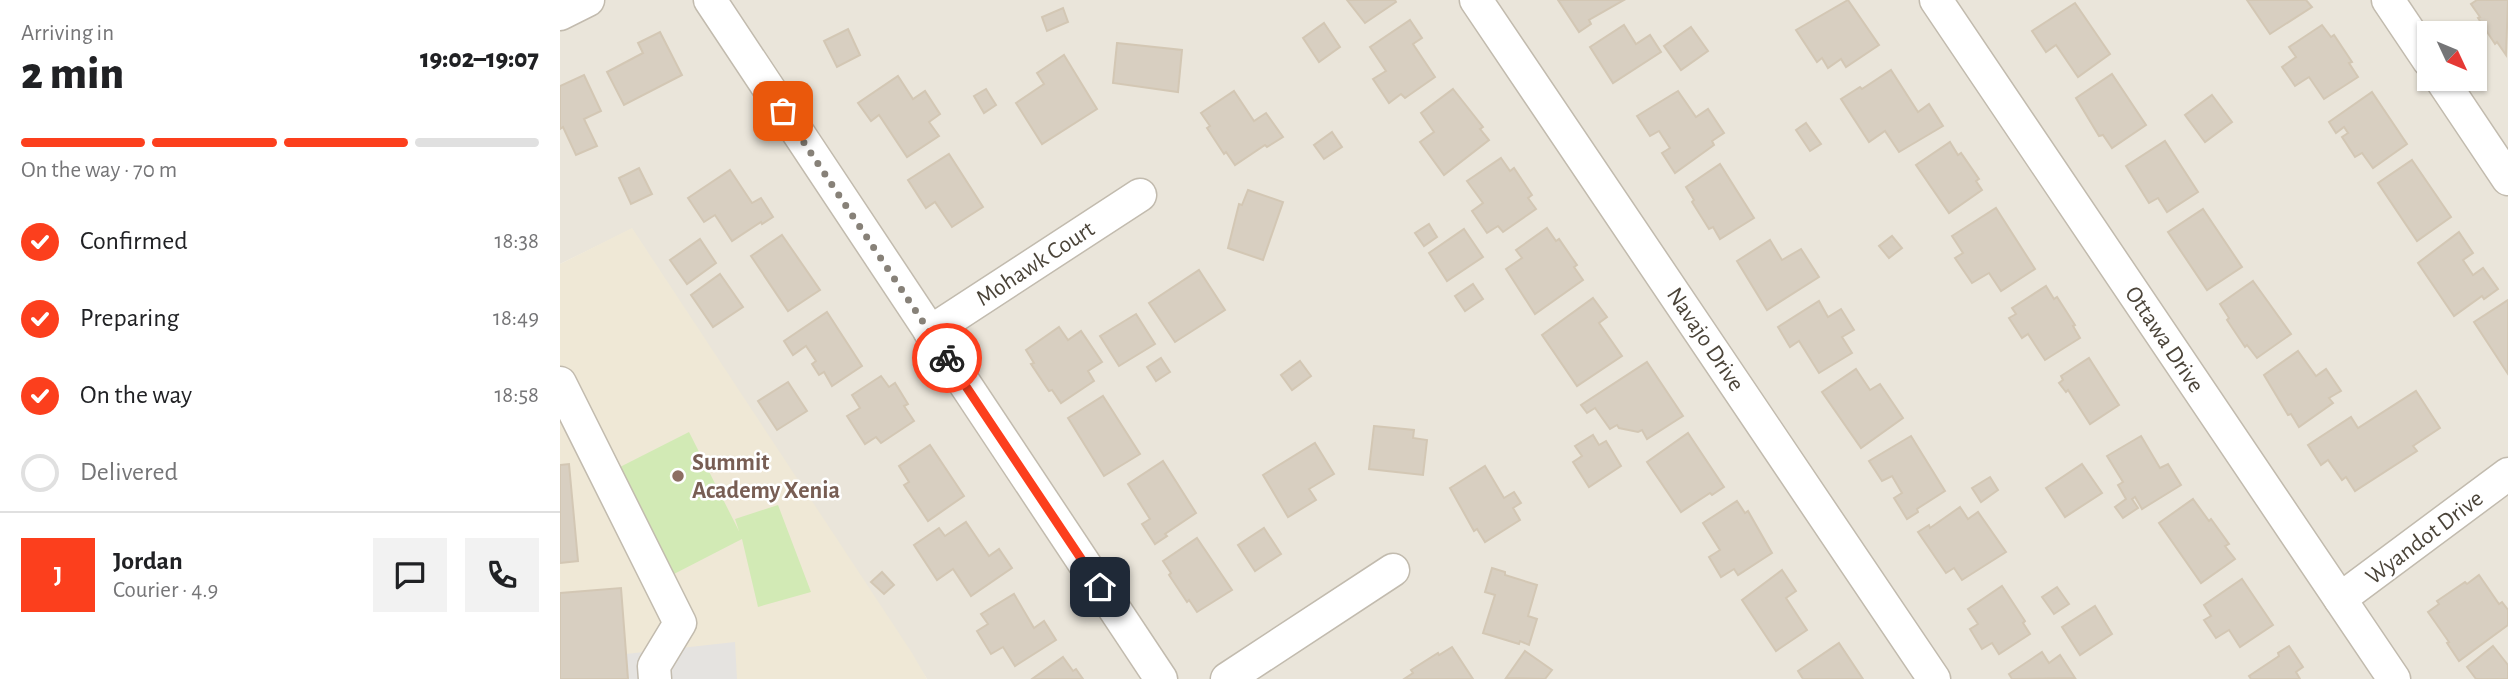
<!DOCTYPE html>
<meta charset="utf-8">
<style>
:root{--surface:#fff;--page:#f2f2f2;--text:#202124;--muted:#757577;--line:#e0e0e0;--accent:#fc3f1d}
body{margin:0;font-family:"Alegreya Sans",sans-serif;background:var(--page);color:var(--text);height:100vh;display:flex;flex-direction:column;font-size:26px;white-space:nowrap}
*{box-sizing:border-box;margin:0}
p{font-size:23px;color:var(--muted)}
.icon{flex:none;width:38px;height:38px;fill:none;stroke:currentColor;stroke-width:2;stroke-linecap:round;stroke-linejoin:round}
.map{position:relative;flex:1;overflow:hidden}
.drawer{display:flex;flex-direction:column;background:var(--surface);width:560px}
.drawer>*{flex:none}
.needle{width:46px;rotate:134deg}
.tools{position:absolute;left:1857px;top:21px;display:grid;gap:14px}
.tools a{display:grid;place-items:center;width:70px;height:70px;border-radius:0px;background:var(--surface);box-shadow:0 2px 5px #0004;font-size:35px}
.pin{position:absolute;display:grid;place-items:center;width:60px;height:60px;color:#fff;margin:-30px;border-radius:14px;box-shadow:0 4px 10px #0006}
.courier{position:absolute;display:grid;place-items:center;width:70px;height:70px;margin:-35px;border:5px solid #fc3f1d;border-radius:50%;background:#fff;color:#222;box-shadow:0 2px 9px #0007}
.summary em{font-style:normal;font-weight:800}
.summary div{display:flex;flex-direction:column-reverse}
.summary{display:flex;align-items:center;justify-content:space-between;height:119px;padding:0 21px}
h1{font-size:46px;font-weight:800;line-height:52px}
.bar{display:grid;grid-template-columns:repeat(4,1fr);gap:10px 7px;align-content:center;height:84px;padding:0 21px}
.bar i{height:9px;border-radius:5px;background:var(--line)}
.bar .current{background:var(--accent)}
.bar p{grid-column:span 4}
.line{display:flex;align-items:center;gap:18px;padding:0 21px;border-top:2px solid var(--line)}
.line div{flex:1}
.round{display:grid;place-items:center;flex:none;width:74px;height:74px;border-radius:0px;background:var(--page)}
ol{padding:0 21px;list-style:none}
li{display:flex;align-items:center;gap:21px;height:77px}
li p{margin-inline-start:auto}
li .icon{padding:7px;border-radius:50%;background:var(--accent);color:#fff;stroke-width:4}
li:last-child{color:var(--muted)}
li i{width:38px;height:38px;border:4px solid var(--line);border-radius:50%}
main{display:flex;flex:1;min-height:0}
.map>svg:first-child{display:block}
.residential{fill:#eae5da;fill-rule:evenodd}
.education{fill:#efe8d6}
.green{fill:#d2eab5}
.parking{fill:#e5e3e0}
.building{fill:#d8cfc1;stroke:#d3c7b4;stroke-width:2}
.lines{fill:none;stroke-linecap:round;stroke-linejoin:round}
.minor-casing{stroke:#c2bbae;stroke-width:35}
.minor{stroke:#fff;stroke-width:32}
.done{stroke:#878178;stroke-width:7;stroke-dasharray:0 12.6}
.route{stroke:#fc3f1d;stroke-width:9}
.education-dot{fill:#8d6e63;stroke:#fff;stroke-width:2.5}
.labels{text-anchor:middle;stroke-width:5;stroke-linejoin:round;paint-order:stroke}
.street-label{font-size:24px;fill:#4b4439;stroke:#fff}
.education-label{font-size:24px;font-weight:bold;fill:#785e54;stroke:#fff;text-anchor:start}
</style>
<main>
<section class="drawer">
<div class="summary"><div><h1>2 min</h1><p>Arriving in</p></div><em>19:02–19:07</em></div>
<div class="bar"><i class="current"></i><i class="current"></i><i class="current"></i><i></i><p>On the way · 70 m</p></div>
<ol>
<li><svg class="icon" aria-label="check" viewBox="0 0 24 24"><path d="M5 12l5 5 9-10"/></svg>Confirmed<p>18:38</p></li>
<li><svg class="icon" aria-label="check" viewBox="0 0 24 24"><path d="M5 12l5 5 9-10"/></svg>Preparing<p>18:49</p></li>
<li><svg class="icon" aria-label="check" viewBox="0 0 24 24"><path d="M5 12l5 5 9-10"/></svg>On the way<p>18:58</p></li>
<li><i></i>Delivered</li>
</ol>
<div class="line" style="height:126px"><b class="round" style="background:var(--accent);color:#fff">J</b><div><b>Jordan</b><p>Courier · 4.9</p></div><a class="round"><svg class="icon" aria-label="chat" viewBox="0 0 24 24"><path d="M4 5h16v11H9l-5 4z"/></svg></a><a class="round"><svg class="icon" aria-label="phone" viewBox="0 0 24 24"><path d="M5 4h4l2 5-3 2q2 4 5 5l2-3 5 2v4C11 20 4 13 5 4z"/></svg></a></div>
</section>
<div class="map">
<svg width="1948" height="679" viewBox="0 0 1948 679">
<rect width="100%" height="100%" fill="#f6f3ec"/>
<!-- residential -->
<path class="residential" d="M0 0H1948V679H367L72 229 0 264ZM1869 33H1914V79H1869Z"/>
<!-- education -->
<path class="education" d="M72 228 352 653 367 679H0V264Z"/>
<!-- green -->
<path class="green" d="M129 432 179 531 175 519 218 505 251 592 198 607 182 539 114 574 60 467Z"/>
<!-- parking -->
<path class="parking" d="M175 642 177 679H68L66 654Z"/>
<!-- building -->
<g class="building">
<path d="M787 0H835L836 2 805 23Z"/>
<path d="M998 0H1064L1029 20 1031 24 1019 32Z"/>
<path d="M1288 0 1319 45 1286 67 1281 59 1268 68 1262 58 1257 62 1236 30Z"/>
<path d="M1687 0H1746L1752 7 1710 34Z"/>
<path d="M1917 0H1948L1946 55 1937 42 1935 44 1918 18 1920 17 1911 4Z"/>
<path d="M1515 3 1550 54 1518 77 1496 45 1486 52 1472 31Z"/>
<path d="M503 8 508 22 487 31 482 17Z"/>
<path d="M850 20 862 38 853 44 875 77 845 98 841 94 829 103 813 79 826 71 810 47Z"/>
<path d="M764 23 780 47 759 62 743 38Z"/>
<path d="M1064 25 1076 44 1090 35 1101 52 1053 83 1030 47Z"/>
<path d="M1762 25 1771 37 1774 35 1792 62 1789 63 1798 77 1764 99 1749 77 1735 86 1722 67 1736 57 1729 47Z"/>
<path d="M1131 27 1148 51 1121 70 1104 46Z"/>
<path d="M288 29 300 55 277 67 264 41Z"/>
<path d="M100 32 122 75 64 105 47 72 83 53 78 43Z"/>
<path d="M557 43 622 50 618 92 553 83Z"/>
<path d="M504 55 537 109 482 144 456 103 484 84 477 73Z"/>
<path d="M1331 70 1358 112 1369 104 1383 126 1339 152 1325 131 1309 142 1281 99 1300 87 1302 89Z"/>
<path d="M1552 74 1586 125 1552 148 1543 135 1539 136 1516 98Z"/>
<path d="M24 75 41 111 24 119 37 146 16 155 3 127 0 129V86Z"/>
<path d="M338 76 353 99 365 91 380 114 369 122 379 136 347 157 319 115 311 121 298 103Z"/>
<path d="M426 89 436 105 424 113 414 96Z"/>
<path d="M893 89 923 127 920 129 929 140 884 175 860 142 874 132 861 113Z"/>
<path d="M674 91 694 121 706 113 723 137 707 147 705 145 675 165 666 152 664 154 647 128 650 126 641 113Z"/>
<path d="M1118 91 1136 117 1148 109 1164 133 1152 141 1154 145 1115 173 1102 153 1110 148 1099 131 1090 136 1077 116Z"/>
<path d="M1812 92 1847 144 1813 168 1802 153 1795 157 1782 137 1788 133 1784 127 1776 133 1769 122Z"/>
<path d="M1652 95 1672 122 1645 142 1625 115Z"/>
<path d="M1246 123 1261 144 1250 151 1236 130Z"/>
<path d="M772 132 782 147 764 159 754 145Z"/>
<path d="M1605 141 1638 192 1607 212 1598 198 1589 203 1566 166Z"/>
<path d="M1390 142 1398 155 1401 153 1419 179 1416 181 1422 190 1389 213 1356 165Z"/>
<path d="M389 154 423 207 392 227 375 202 366 208 348 180Z"/>
<path d="M941 158 950 171 954 168 972 195 968 198 976 209 943 232 938 226 927 233 912 211 923 203 907 181Z"/>
<path d="M1852 160 1891 217 1857 241 1818 183Z"/>
<path d="M1160 164 1194 218 1160 239 1153 227 1149 229 1132 202 1134 200 1126 187Z"/>
<path d="M79 168 92 194 71 204 59 178Z"/>
<path d="M170 170 192 203 201 198 213 217 202 224 201 222 172 241 155 215 144 222 128 198Z"/>
<path d="M688 190 723 202 703 260 668 248 679 204 682 205Z"/>
<path d="M1436 208 1475 269 1441 291 1429 273 1412 283 1395 258 1403 253 1392 236Z"/>
<path d="M1643 209 1682 267 1647 290 1608 232Z"/>
<path d="M869 224 877 237 864 246 855 233Z"/>
<path d="M987 228 996 241 999 239 1017 265 1014 267 1023 280 975 314 946 269 962 258 956 250Z"/>
<path d="M904 229 923 257 887 281 869 253Z"/>
<path d="M1899 232 1913 253 1903 260 1913 275 1923 268 1938 289 1924 299 1922 296 1894 316 1858 263Z"/>
<path d="M222 235 260 290 228 311 191 256Z"/>
<path d="M1332 236 1342 248 1329 258 1319 246Z"/>
<path d="M140 239 156 263 127 284 110 260Z"/>
<path d="M1210 240 1222 260 1241 249 1259 277 1207 310 1177 261Z"/>
<path d="M639 270 665 310 615 342 589 303Z"/>
<path d="M160 274 183 307 153 327 131 295Z"/>
<path d="M1693 281 1731 334 1697 358 1687 345 1685 347 1667 320 1669 318 1660 304Z"/>
<path d="M913 284 923 299 905 311 895 296Z"/>
<path d="M1486 286 1494 299 1497 297 1515 325 1513 326 1520 338 1485 360 1468 334 1462 338 1449 318 1456 314 1452 308Z"/>
<path d="M1033 298 1047 317 1039 323 1062 356 1017 386 982 335Z"/>
<path d="M1948 300V374L1914 322Z"/>
<path d="M1259 301 1268 317 1281 309 1294 330 1282 337 1292 353 1259 373 1239 341 1230 347 1218 327Z"/>
<path d="M267 312 302 366 272 386 264 372 259 375 252 364 256 361 246 346 233 355 224 341Z"/>
<path d="M576 314 595 344 559 366 540 336Z"/>
<path d="M499 327 508 340 521 331 542 362 528 371 534 381 501 403 492 390 489 391 471 364 474 363 466 350Z"/>
<path d="M1738 351 1756 376 1766 369 1781 391 1769 398 1773 403 1739 427 1731 414 1728 415 1704 375Z"/>
<path d="M601 358 610 372 596 381 587 367Z"/>
<path d="M1529 358 1559 405 1530 424 1508 390 1506 392 1499 383 1503 380 1501 376Z"/>
<path d="M740 361 751 376 732 390 721 375Z"/>
<path d="M1087 362 1123 416 1087 439 1082 430 1078 432 1059 428 1057 425 1050 429 1035 408 1027 413 1021 405Z"/>
<path d="M1296 369 1310 390 1320 384 1343 418 1301 448 1262 392Z"/>
<path d="M321 376 329 387 335 383 348 404 344 406 354 421 321 443 316 437 305 444 287 416 300 408 292 395Z"/>
<path d="M228 382 247 411 217 430 198 401Z"/>
<path d="M1856 391 1880 428 1853 446 1857 451 1795 491 1786 477 1782 480 1768 460 1761 465 1748 445 1791 417 1798 428Z"/>
<path d="M543 396 580 454 544 476 508 418Z"/>
<path d="M814 426 854 430 853 438 867 440 863 475 809 469Z"/>
<path d="M1128 433 1164 487 1152 495 1150 493 1121 512 1087 462Z"/>
<path d="M1033 435 1039 445 1046 441 1061 466 1029 487 1013 462 1022 456 1015 446Z"/>
<path d="M1351 436 1385 491 1357 509 1358 512 1347 519 1334 498 1342 493 1332 476 1322 481 1309 461Z"/>
<path d="M1581 436 1600 468 1608 464 1621 485 1582 509 1575 497 1572 499 1578 508 1563 518 1555 507 1566 499 1558 485 1563 482 1547 456Z"/>
<path d="M755 443 774 474 749 489 756 500 728 517 703 475Z"/>
<path d="M370 445 404 496 368 521 344 485 349 482 339 466Z"/>
<path d="M603 461 636 513 605 534 607 536 595 544 582 524 590 519 568 484Z"/>
<path d="M9 464 18 561 0 563V465Z"/>
<path d="M1522 464 1542 493 1505 517 1486 488Z"/>
<path d="M925 466 944 498 954 492 961 503 953 508 960 520 925 542 917 529 914 531 890 488Z"/>
<path d="M1430 477 1438 490 1421 502 1412 488Z"/>
<path d="M1633 499 1649 521 1651 519 1669 544 1665 546 1675 559 1641 583 1599 523Z"/>
<path d="M1177 501 1185 513 1188 511 1212 553 1178 575 1174 569 1161 577 1149 557 1160 550 1143 523Z"/>
<path d="M1400 507 1408 519 1418 512 1446 552 1402 580 1394 568 1386 573 1358 532 1369 525 1370 528Z"/>
<path d="M406 522 429 556 439 549 452 568 411 596 393 569 377 580 354 545 379 528 385 536Z"/>
<path d="M704 528 721 554 695 571 678 545Z"/>
<path d="M637 538 672 590 637 612 629 600 627 602 609 575 611 573 603 561Z"/>
<path d="M932 568 945 572V575L977 585 968 616 977 619 969 645 960 641 959 644 923 633 935 595 925 592Z"/>
<path d="M1222 570 1236 591 1226 598 1247 630 1216 651 1182 600Z"/>
<path d="M322 572 334 585 324 594 311 582Z"/>
<path d="M1919 575 1939 604 1942 602 1948 610V625L1899 661 1887 643 1889 642 1868 612 1879 604 1877 601 1905 582 1907 584Z"/>
<path d="M1682 579 1713 625 1680 647 1669 630 1656 638 1644 620 1651 616 1644 605Z"/>
<path d="M1442 586 1465 621 1463 623 1470 634 1439 654 1432 643 1422 649 1410 629 1418 624 1408 609Z"/>
<path d="M1497 587 1509 604 1494 614 1482 597Z"/>
<path d="M61 588 68 679H0V593Z"/>
<path d="M454 594 474 628 484 621 496 640 455 666 443 647 431 654 417 631 428 624 421 614Z"/>
<path d="M1535 606 1552 634 1520 655 1502 627Z"/>
<path d="M1279 643 1303 679H1243L1238 671Z"/>
<path d="M1729 646 1743 667 1736 672 1740 679H1691L1689 676 1719 656 1718 653Z"/>
<path d="M1933 646 1948 665V679H1916L1907 667Z"/>
<path d="M892 647 913 679H844L853 673 851 670 878 653 879 655Z"/>
<path d="M965 651 992 670 985 679 946 678Z"/>
<path d="M1482 652 1489 663 1500 655 1515 678 1452 679 1449 674Z"/>
<path d="M503 657 513 671 516 669 523 679H472Z"/>
</g>
<g class="lines">
<defs>
<g id="minor">
<path d="M150 0 601 679"/>
<path d="M916 0 1374 679"/>
<path d="M1376 0 1834 679"/>
<path d="M1828 0 1869 61"/>
<path d="M0 14 28 0"/>
<path d="M1881 79 1948 179"/>
<path d="M370 332 580 195"/>
<path d="M0 383 120 623 94 666 95 679"/>
<path d="M1780 599 1948 474"/>
<path d="M667 679 833 570"/>
</g>
</defs>
<!-- minor casing -->
<use href="#minor" class="minor-casing"/>
<!-- minor -->
<use href="#minor" class="minor"/>
</g>
<g class="lines">
<!-- done -->
<path class="done" d="M223 111 387 358"/>
<!-- route -->
<path class="route" d="M387 358 540 587"/>
</g>
<!-- markers -->
<circle class="education-dot" cx="118" cy="476" r="7"/>
<g class="labels">
<!-- street labels -->
<g class="street-label">
<text transform="translate(475 263) rotate(-33)" y="8">Mohawk Court</text>
<text transform="translate(1146 339) rotate(56)" y="8">Navajo Drive</text>
<text transform="translate(1605 339) rotate(56)" y="8">Ottawa Drive</text>
<text transform="translate(1864 537) rotate(-37)" y="8">Wyandot Drive</text>
</g>
<!-- education labels -->
<g class="education-label">
<text x="132" y="470">Summit<tspan x="132" dy="28">Academy Xenia</tspan></text>
</g>
</g>
</svg>
<div class="tools">
<a><svg class="needle" viewBox="-14 -14 28 28"><path d="M0-13l5 13h-10z" fill="#e53935"/><path d="M0 13l5-13h-10z" fill="#757577"/></svg></a>
</div>
<div class="pin" style="left:223px;top:111px;background:#ea580c"><svg class="icon" aria-label="bag" viewBox="0 0 24 24"><path d="M5 8h14l-1 12H6zM9 8a3 3 0 0 1 6 0"/></svg></div>
<div class="pin" style="left:540px;top:587px;background:#1f2937"><svg class="icon" aria-label="home" viewBox="0 0 24 24"><path d="M3 11l9-7 9 7M6 9v11h12V9"/></svg></div>
<div class="courier" style="left:387px;top:358px"><svg class="icon" aria-label="bike" viewBox="0 0 24 24"><circle cx="6" cy="16" r="4"/><circle cx="18" cy="16" r="4"/><path d="M6 16l4-8h5l3 8M10 8l3 8H6M13 5h3"/></svg></div>
</div>
</main>
